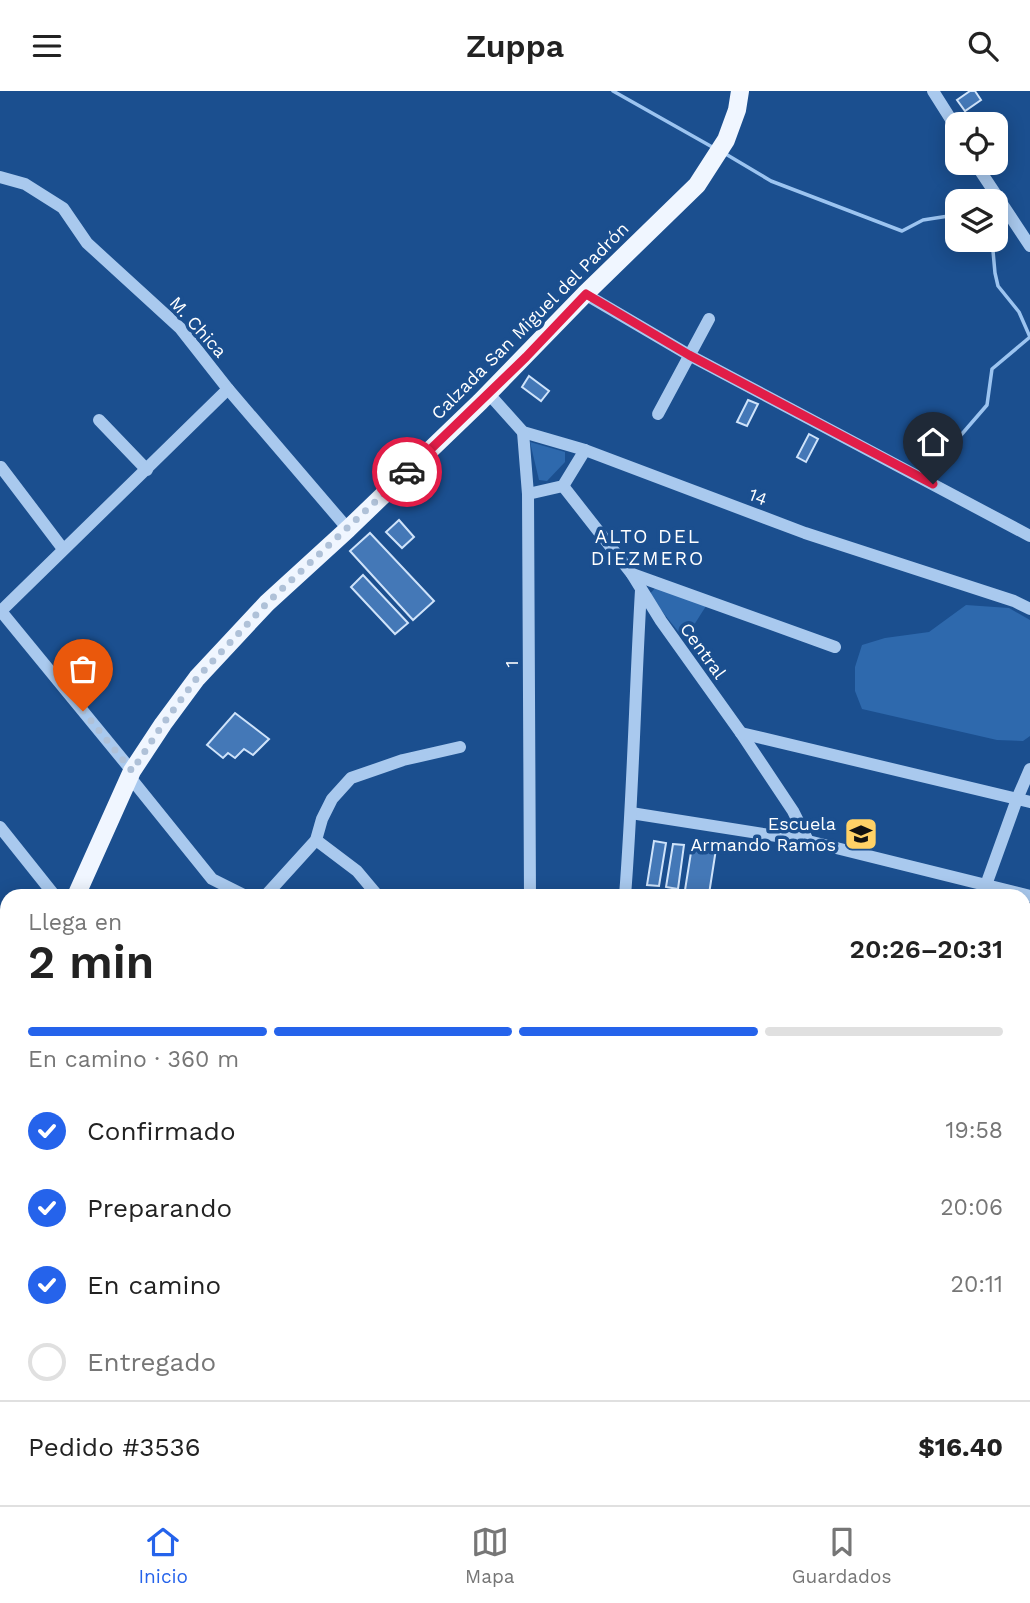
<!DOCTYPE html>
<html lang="es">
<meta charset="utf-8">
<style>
:root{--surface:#fff;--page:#f6f6f6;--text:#222;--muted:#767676;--line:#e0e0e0;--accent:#2563eb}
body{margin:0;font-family:"Work Sans",sans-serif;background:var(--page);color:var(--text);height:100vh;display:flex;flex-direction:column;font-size:26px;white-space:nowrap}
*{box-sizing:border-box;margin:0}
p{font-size:23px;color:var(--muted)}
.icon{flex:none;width:38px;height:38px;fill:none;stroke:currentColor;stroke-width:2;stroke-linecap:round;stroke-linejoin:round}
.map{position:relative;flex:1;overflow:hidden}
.panel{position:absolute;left:0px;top:798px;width:1031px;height:616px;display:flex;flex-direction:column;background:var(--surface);border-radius:21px 21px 0 0;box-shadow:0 4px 18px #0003}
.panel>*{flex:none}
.buttons{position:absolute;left:945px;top:21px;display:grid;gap:14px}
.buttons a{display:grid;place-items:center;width:63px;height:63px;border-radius:14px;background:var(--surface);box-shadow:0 4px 18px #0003;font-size:35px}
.pin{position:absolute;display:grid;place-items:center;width:60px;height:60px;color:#fff;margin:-72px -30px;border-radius:50% 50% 50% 0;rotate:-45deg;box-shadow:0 0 7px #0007}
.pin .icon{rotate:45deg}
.courier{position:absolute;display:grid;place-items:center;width:70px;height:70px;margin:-35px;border:5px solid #e11d48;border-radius:50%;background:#fff;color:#222;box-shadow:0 2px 9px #0007}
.summary em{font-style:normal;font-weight:600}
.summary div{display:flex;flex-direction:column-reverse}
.summary{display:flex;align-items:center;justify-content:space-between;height:119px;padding:0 28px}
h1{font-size:46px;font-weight:600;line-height:52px}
.bar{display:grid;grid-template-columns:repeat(4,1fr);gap:10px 7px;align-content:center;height:84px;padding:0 28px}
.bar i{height:9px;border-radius:5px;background:var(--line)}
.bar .active{background:var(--accent)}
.bar p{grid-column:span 4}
.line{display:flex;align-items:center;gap:18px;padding:0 28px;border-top:2px solid var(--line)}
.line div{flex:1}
ol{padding:0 28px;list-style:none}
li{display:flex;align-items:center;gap:21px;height:77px}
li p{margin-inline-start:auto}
li .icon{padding:7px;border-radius:50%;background:var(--accent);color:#fff;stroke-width:4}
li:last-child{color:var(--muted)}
li i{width:38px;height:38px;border:4px solid var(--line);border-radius:50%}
header{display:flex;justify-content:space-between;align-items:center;height:91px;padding:0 28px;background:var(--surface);font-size:32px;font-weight:600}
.menu{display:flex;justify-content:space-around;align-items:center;height:98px;border-top:2px solid var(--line);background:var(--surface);font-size:19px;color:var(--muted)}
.menu a{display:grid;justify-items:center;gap:4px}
.menu .active{color:var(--accent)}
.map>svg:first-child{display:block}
.green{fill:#2e69ad}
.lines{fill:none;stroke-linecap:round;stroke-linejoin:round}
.stream{stroke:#9cc4f0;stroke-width:3.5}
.building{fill:#4478b7;stroke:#cfe3fa;stroke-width:2}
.minor{stroke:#a9c9ee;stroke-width:12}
.major{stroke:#f0f6ff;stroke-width:18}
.done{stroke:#afc1d8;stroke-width:7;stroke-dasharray:0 12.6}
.route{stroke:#e11d48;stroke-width:9}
.labels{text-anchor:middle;stroke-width:7;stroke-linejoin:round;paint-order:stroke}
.street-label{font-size:18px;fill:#fff;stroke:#1b4f8f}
.poi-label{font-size:18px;fill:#fff;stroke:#1b4f8f;text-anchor:end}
.neighbourhood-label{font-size:19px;letter-spacing:2px;fill:#fff;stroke:#1b4f8f}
</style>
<header><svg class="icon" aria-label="menu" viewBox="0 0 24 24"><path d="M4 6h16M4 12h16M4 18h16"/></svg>Zuppa<svg class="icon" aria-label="search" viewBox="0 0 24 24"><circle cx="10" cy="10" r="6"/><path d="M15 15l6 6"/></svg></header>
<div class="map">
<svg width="1030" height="1414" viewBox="0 0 1030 1414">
<rect width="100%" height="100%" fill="#1b4f8f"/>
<!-- green -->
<g class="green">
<path d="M530 351 565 361V371L547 390 539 389Z"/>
<path d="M656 496 706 515 694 534 681 544 649 504Z"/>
<path d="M966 514 1009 517 1030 529V645L1023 650 997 649 862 618 855 600V576L862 554 885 547 929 541Z"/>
<path d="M1024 1164 1030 1166V1291L1024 1294Z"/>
</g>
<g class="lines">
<!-- stream -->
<g class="stream">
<path d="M613 0 714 57"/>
<path d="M724 62 771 90 902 140 923 129 955 124 957 125"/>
<path d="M985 149 993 160 995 182 998 195 1019 221 1030 246"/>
<path d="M933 374 941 360 955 351 987 314 992 278 1030 246"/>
</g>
</g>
<!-- building -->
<g class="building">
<path d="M970 0H975L981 9 965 20 957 9Z"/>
<path d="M529 285 549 300 541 310 522 296Z"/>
<path d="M748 309 758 313 747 335 737 331Z"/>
<path d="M809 343 818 348 806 371 797 366Z"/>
<path d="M399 429 414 446 402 457 386 441Z"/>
<path d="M370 442 434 510 413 529 350 460Z"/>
<path d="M363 484 408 532 395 543 351 496Z"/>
<path d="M235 622 269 648 253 664 244 658 235 667 228 662 223 667 207 654Z"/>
<path d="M654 750 666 752 659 795 647 794Z"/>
<path d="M673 753 684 754 678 798 666 796Z"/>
<path d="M692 755 716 758 709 803 685 799Z"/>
</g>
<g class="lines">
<!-- minor -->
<g class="minor">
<path d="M933 0 957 38"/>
<path d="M975 72 1030 155"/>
<path d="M0 86 25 93 63 117 87 152 180 237 228 298 348 438"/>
<path d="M585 203 689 264 1030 445"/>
<path d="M488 302 523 341 585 359 805 442 1014 510 1030 518"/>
<path d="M658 323 709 228"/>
<path d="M99 329 147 379"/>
<path d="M523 341 528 403 530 805"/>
<path d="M1 376 63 458"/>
<path d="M563 395 632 483 661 530 741 642 793 720 808 750"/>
<path d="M528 403 563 395 585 359"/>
<path d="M632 483 835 556"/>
<path d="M0 519 132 680"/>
<path d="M0 521 228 298"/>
<path d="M741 642 1030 711"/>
<path d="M129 685 212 788 246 805"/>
<path d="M631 722 808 750 1030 805"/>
<path d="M0 736 55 805"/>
<path d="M316 749 357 780 378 805"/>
<path d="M262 805 267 803 316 749 322 728 332 708 351 687 403 669 460 656"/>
<path d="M625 805C633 703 635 601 641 499"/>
<path d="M982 805 1017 708 1030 678"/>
<path d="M1024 900 1030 902"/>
<path d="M1024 995 1030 997"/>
<path d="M1024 1087 1030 1089"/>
<path d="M1024 1155 1030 1156"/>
<path d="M0 1320 7 1326"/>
<path d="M1024 1348 1030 1351"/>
<path d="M103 1407 112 1414"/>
<path d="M799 1407 834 1414"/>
<path d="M208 1414V1407"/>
<path d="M345 1414 346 1407"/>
<path d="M520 1414 521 1407"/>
<path d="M688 1414 689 1407"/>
<path d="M857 1414 858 1407"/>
</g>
<!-- major -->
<g class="major">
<path d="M76 805 132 680 163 633 197 587 267 512 348 438 480 311 585 203 697 94 726 49 737 19 740 0"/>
<path d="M0 964 7 948"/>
</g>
</g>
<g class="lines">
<!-- done -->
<path class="done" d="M83 620 132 680 163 633 197 587 267 512 407 381"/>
<!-- route -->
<path class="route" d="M407 381 526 266 586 203 689 264 933 393"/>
</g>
<!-- icons -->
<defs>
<symbol id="school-square" viewBox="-11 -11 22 22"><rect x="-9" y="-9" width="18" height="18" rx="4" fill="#ffd166" stroke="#1b4f8f"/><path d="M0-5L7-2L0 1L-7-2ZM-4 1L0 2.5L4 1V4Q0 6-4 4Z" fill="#111"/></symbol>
</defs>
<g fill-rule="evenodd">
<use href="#school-square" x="842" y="724" width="38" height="38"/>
</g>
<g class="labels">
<!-- street labels -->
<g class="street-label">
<text transform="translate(530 230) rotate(-45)" y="6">Calzada San Miguel del Padrón</text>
<text transform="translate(198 236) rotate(48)" y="6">M. Chica</text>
<text transform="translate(758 406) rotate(21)" y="6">14</text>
<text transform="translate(703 560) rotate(54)" y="6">Central</text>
<text transform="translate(512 573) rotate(-90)" y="6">1</text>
</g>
<!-- poi labels -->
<g class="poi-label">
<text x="836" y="739">Escuela<tspan x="836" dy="21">Armando Ramos</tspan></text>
</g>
<!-- neighbourhood labels -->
<g class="neighbourhood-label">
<text x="648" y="452">ALTO DEL<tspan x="648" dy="22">DIEZMERO</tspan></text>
</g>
</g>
</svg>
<div class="buttons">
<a><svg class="icon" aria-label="locate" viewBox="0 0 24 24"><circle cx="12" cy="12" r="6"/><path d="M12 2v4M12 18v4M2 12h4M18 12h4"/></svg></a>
<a><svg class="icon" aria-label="layers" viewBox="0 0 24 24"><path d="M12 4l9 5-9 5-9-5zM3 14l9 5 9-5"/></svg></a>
</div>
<div class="pin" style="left:83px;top:620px;background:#ea580c"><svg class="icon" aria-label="bag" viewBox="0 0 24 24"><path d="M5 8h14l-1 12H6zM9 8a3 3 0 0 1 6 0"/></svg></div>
<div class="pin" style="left:933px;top:393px;background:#1f2937"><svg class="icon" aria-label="home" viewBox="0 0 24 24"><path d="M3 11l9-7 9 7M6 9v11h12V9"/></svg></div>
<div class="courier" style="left:407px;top:381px"><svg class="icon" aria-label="car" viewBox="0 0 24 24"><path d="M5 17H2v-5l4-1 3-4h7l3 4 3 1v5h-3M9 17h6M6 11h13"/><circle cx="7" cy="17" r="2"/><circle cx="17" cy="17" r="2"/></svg></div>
<section class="panel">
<div class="summary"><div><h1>2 min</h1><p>Llega en</p></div><em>20:26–20:31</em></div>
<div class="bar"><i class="active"></i><i class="active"></i><i class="active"></i><i></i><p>En camino · 360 m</p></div>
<ol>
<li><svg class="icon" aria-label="check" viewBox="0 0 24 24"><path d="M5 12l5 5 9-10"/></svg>Confirmado<p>19:58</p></li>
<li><svg class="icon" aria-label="check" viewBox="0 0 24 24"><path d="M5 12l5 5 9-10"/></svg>Preparando<p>20:06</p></li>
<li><svg class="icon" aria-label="check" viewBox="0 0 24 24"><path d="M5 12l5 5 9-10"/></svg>En camino<p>20:11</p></li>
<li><i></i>Entregado</li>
</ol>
<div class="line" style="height:91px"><div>Pedido #3536</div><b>$16.40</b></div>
</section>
</div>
<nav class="menu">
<a class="active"><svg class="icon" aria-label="home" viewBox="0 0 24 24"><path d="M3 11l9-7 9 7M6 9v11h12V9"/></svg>Inicio</a>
<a><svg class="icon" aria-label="map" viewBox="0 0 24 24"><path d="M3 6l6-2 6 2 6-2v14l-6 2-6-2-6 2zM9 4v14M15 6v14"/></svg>Mapa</a>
<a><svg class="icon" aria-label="saved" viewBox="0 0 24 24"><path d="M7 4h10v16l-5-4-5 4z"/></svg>Guardados</a>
</nav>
